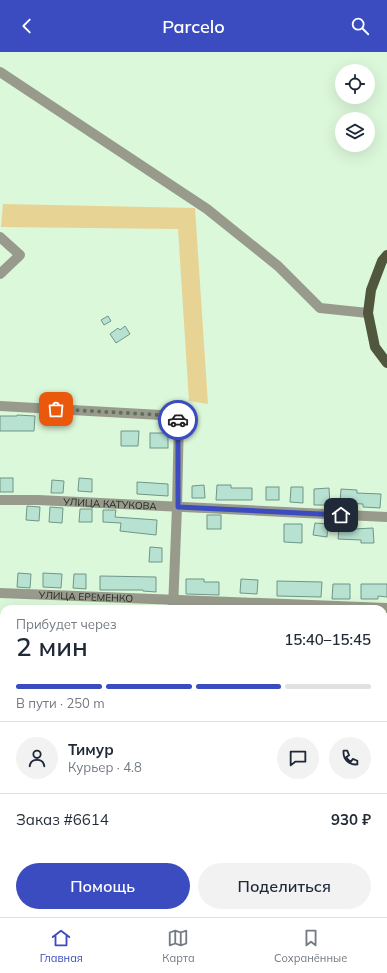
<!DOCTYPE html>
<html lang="ru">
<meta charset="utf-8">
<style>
:root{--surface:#fff;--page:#f2f2f3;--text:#1f2937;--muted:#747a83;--line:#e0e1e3;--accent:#3a4cbf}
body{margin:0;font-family:Mulish,sans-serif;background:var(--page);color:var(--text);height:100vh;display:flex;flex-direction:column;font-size:15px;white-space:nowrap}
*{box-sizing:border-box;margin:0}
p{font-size:13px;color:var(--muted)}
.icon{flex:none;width:22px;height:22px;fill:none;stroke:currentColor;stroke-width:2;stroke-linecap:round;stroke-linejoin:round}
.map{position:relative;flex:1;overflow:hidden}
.panel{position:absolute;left:0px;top:553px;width:387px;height:312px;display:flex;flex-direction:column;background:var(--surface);border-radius:12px 12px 0 0;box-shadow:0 4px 16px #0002}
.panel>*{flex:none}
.tools{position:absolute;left:335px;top:12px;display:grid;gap:8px}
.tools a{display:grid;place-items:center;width:40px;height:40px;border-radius:50%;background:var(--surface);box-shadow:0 4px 16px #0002;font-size:20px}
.pin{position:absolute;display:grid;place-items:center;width:34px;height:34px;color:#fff;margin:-17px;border-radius:8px;box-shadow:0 2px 6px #0006}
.courier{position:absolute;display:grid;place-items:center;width:40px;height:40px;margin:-20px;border:3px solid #3a4cbf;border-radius:50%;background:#fff;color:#222;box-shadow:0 1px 5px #0007}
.summary em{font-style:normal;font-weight:600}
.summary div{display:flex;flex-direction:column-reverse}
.summary{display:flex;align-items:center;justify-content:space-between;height:68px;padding:0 16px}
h1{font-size:26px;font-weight:600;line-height:30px}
.bar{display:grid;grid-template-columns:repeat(4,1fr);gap:6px 4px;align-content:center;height:48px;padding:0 16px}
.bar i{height:5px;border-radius:3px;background:var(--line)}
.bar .on{background:var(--accent)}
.bar p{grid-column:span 4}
.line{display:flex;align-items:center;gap:10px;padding:0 16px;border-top:1px solid var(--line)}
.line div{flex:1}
.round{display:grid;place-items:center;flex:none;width:42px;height:42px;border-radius:21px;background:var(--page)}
.cta{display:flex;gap:8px;margin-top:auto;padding:8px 16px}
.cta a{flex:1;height:46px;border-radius:24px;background:var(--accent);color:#fff;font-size:16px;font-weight:600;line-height:46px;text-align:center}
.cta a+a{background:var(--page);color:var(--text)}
header{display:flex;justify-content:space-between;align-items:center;height:52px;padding:0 16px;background:var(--accent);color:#fff;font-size:18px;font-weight:600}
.dock{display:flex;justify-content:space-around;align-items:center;height:56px;border-top:1px solid var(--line);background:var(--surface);font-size:11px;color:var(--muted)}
.dock a{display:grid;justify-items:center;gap:2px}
.dock .on{color:var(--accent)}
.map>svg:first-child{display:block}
.green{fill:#e7d495}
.building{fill:#b7e1d1;stroke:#6f9687}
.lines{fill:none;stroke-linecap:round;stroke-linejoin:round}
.minor{stroke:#989b8c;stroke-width:10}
.major{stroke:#51573d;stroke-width:10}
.done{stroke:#5f6f5d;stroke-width:4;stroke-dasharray:0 7.2}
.route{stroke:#3a4cbf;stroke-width:5}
.labels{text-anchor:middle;stroke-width:3;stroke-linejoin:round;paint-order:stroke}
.street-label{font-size:10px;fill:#1b251a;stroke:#dcf8da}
</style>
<header><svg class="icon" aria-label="back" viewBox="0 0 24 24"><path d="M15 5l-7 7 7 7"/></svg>Parcelo<svg class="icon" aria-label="search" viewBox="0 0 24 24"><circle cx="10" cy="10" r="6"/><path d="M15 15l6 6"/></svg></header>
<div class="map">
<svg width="387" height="865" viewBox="0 0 387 865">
<rect width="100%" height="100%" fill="#dcf8da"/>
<!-- green -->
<path class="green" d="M3 152 195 156 208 352 189 349 178 177 1 175Z"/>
<!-- building -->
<g class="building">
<path d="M108 264 111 269 104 273 101 268Z"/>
<path d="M125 274 130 282 116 291 110 282 118 276 120 278Z"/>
<path d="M17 363 35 364 34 379H0V364H17Z"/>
<path d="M121 379H139L138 394H121Z"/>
<rect x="150" y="381" width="18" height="15"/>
<rect x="0" y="426" width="13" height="14"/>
<path d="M79 426 92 427V440L78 439Z"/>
<path d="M52 428 64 429 63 441H51Z"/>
<path d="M137 430 168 432V444L137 442Z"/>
<path d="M204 433 205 446H192V434Z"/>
<path d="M217 433H231V436H252V448H216Z"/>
<rect x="266" y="435" width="13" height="13"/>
<path d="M291 435H303V451L290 450Z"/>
<path d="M329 436 330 453H314V437Z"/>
<path d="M341 437 357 438V441L381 442 380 456 363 455V452L340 451Z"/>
<path d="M27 454 40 455 39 469 26 468Z"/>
<path d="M50 455 63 456 62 471 49 470Z"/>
<path d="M80 457H92V470H79Z"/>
<path d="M103 458H116L115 465 157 468 156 483 120 479 121 471 103 470Z"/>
<rect x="207" y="463" width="14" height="14"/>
<path d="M315 471 328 472 327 485 313 483Z"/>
<path d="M284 472H302V491L284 490Z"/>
<path d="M339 476 354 477 373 476 374 491H361V488L338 487Z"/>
<path d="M150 495 162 496V510H149Z"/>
<path d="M18 521 31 522 30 536 17 535Z"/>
<path d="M43 521 62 522 61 536 43 535Z"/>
<path d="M74 522H86V537L73 536Z"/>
<path d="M100 524 156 525V540L143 539V538H100Z"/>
<path d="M186 527H204V530H219V543L186 542Z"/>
<path d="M241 527 258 528 257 542 240 541Z"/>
<path d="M277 529 322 530 321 545 277 544Z"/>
<path d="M333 532H350V547H332Z"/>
<path d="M361 532H387V545L378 544V547H361Z"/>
</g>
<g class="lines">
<!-- minor -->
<g class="minor">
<path d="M0 20 207 157 278 214 320 256 368 261"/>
<path d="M0 185 20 203 0 222"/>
<path d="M0 354 179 364 177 455 173 557"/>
<path id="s1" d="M0 448H38L387 465"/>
<path id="s2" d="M0 541 387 556"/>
<path d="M0 641H4"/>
<path d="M383 651H387"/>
<path d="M383 677 387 672"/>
<path d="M0 755 4 753"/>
<path d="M0 812 4 820"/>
<path d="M27 861 29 865"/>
<path d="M129 861 131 865"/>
<path d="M184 865 192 861"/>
<path d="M303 865 316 861 323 864"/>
</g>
<!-- major -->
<g class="major">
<path d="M387 203 382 209 371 238 368 261 375 295 387 311"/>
<path d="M383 786 387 781"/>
<path d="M322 865 325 861"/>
</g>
</g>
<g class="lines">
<!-- done -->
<path class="done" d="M56 357 178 364V368"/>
<!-- route -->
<path class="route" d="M178 368V455L341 463"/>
</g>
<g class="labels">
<!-- street labels -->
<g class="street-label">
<text dy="4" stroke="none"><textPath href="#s1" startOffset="110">УЛИЦА КАТУКОВА</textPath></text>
<text dy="4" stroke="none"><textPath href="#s2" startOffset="86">УЛИЦА ЕРЕМЕНКО</textPath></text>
</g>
</g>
</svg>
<div class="tools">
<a><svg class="icon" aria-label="locate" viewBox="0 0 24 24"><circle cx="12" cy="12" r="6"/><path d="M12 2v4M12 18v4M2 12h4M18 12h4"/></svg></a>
<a><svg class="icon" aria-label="layers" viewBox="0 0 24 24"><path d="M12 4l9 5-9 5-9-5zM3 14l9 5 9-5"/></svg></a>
</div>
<div class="pin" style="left:56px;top:357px;background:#ea580c"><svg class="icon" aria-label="bag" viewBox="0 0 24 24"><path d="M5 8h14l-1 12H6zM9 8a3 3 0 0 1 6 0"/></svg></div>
<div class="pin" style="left:341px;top:463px;background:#1f2937"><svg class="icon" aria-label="home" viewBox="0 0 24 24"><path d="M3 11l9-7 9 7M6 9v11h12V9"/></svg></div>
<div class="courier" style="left:178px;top:368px"><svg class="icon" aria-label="car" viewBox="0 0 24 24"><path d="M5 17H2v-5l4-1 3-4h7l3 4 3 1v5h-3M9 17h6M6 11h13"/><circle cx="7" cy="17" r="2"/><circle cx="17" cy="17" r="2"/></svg></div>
<section class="panel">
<div class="summary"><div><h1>2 мин</h1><p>Прибудет через</p></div><em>15:40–15:45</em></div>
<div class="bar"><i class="on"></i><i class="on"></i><i class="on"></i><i></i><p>В пути · 250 m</p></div>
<div class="line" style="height:72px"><a class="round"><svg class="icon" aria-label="person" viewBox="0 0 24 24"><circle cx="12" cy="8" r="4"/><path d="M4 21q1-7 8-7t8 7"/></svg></a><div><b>Тимур</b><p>Курьер · 4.8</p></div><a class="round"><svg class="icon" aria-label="chat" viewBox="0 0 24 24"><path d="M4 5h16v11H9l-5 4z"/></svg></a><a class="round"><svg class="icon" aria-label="phone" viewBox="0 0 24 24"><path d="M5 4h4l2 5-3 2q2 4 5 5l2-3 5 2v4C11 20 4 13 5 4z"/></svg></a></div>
<div class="line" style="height:52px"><div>Заказ #6614</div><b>930 ₽</b></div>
<div class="cta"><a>Помощь</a><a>Поделиться</a></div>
</section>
</div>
<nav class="dock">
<a class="on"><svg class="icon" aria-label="home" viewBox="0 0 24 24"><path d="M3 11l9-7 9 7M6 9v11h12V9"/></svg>Главная</a>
<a><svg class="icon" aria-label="map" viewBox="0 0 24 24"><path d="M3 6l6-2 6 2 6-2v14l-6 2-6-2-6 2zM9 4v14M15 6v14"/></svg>Карта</a>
<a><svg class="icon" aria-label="saved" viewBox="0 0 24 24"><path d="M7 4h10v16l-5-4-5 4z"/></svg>Сохранённые</a>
</nav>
